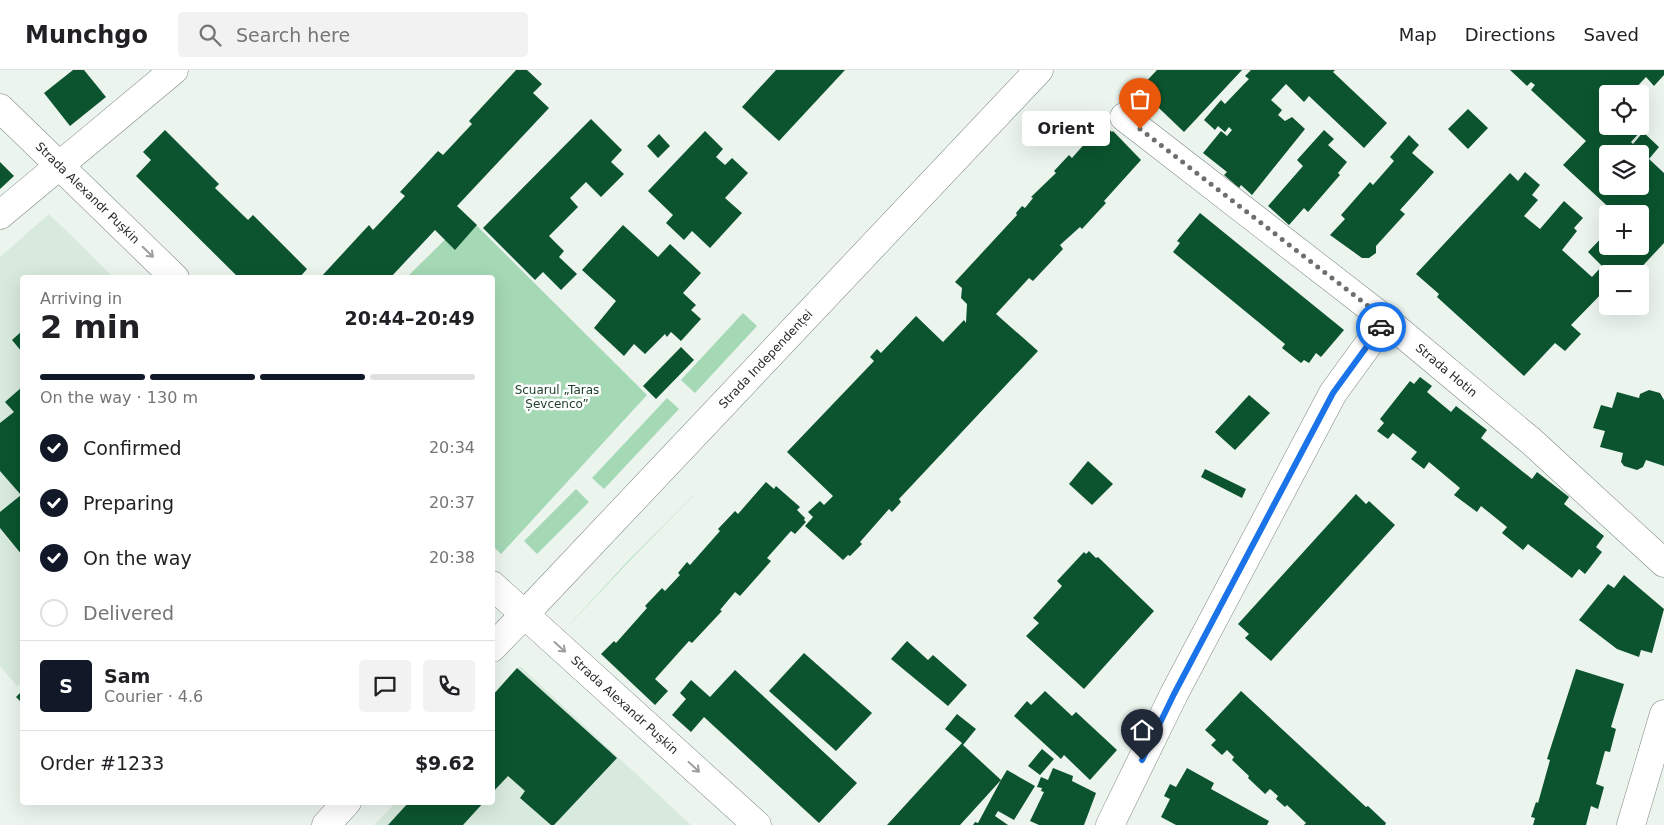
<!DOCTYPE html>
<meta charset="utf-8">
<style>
:root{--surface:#fff;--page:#f2f2f2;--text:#202124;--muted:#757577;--line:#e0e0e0;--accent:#111827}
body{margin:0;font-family:"DejaVu Sans",sans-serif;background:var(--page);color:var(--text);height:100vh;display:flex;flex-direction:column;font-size:19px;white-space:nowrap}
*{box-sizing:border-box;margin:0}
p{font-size:16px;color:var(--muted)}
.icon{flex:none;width:28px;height:28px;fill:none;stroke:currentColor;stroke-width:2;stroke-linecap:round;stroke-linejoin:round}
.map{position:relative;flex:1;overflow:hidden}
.drawer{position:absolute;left:20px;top:205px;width:475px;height:530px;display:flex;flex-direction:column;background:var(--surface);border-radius:5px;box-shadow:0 5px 20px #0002}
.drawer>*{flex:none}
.fabs{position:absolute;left:1599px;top:15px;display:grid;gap:10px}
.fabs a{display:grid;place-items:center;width:50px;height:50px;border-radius:5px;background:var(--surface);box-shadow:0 5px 20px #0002;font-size:25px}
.pin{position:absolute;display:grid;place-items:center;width:42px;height:42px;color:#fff;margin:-51px -21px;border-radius:50% 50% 50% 0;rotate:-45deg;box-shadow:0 0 5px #0007}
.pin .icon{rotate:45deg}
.courier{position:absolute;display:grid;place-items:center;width:50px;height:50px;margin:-25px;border:4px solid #1a73e8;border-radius:50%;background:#fff;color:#222;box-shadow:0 1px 6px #0007}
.bubble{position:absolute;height:35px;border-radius:5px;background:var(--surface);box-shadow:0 5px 20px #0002;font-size:16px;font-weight:700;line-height:35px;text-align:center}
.headline em{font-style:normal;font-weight:700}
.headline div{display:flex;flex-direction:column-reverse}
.headline{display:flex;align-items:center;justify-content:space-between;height:85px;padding:0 20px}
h1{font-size:32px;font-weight:700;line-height:38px}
.bar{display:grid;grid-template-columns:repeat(4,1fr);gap:8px 5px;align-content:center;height:60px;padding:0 20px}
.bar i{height:6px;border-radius:4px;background:var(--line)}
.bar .current{background:var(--accent)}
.bar p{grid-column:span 4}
.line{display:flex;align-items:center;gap:12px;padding:0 20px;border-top:1px solid var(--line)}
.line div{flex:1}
.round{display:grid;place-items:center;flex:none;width:52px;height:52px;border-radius:5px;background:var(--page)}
ol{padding:0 20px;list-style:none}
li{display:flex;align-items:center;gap:15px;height:55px}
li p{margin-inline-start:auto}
li .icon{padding:5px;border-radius:50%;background:var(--accent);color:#fff;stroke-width:4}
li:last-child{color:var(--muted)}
li i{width:28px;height:28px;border:2px solid var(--line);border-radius:50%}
header{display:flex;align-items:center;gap:30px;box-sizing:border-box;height:70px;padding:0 25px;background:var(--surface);border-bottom:1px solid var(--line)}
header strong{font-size:24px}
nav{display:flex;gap:28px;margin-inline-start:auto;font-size:18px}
.search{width:350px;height:45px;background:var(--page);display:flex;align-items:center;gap:12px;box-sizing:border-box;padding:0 18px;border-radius:5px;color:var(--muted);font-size:19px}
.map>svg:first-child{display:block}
.built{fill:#d8e9dd}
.green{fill:#a5d8b5}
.building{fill:#0b542f;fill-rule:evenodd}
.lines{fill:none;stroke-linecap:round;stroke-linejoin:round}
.street-casing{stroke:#7e8680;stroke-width:29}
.secondary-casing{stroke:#7e8680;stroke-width:29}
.street{stroke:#fff;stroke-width:28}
.secondary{stroke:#fff;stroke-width:28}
.oneway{stroke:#9d9f9e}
.done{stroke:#6b706d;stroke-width:5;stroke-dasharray:0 9}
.route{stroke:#1a73e8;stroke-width:6}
.labels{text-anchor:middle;stroke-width:5;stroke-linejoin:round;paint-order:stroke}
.street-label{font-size:12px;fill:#262927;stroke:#fff}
.park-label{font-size:12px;fill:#1a3e28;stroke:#fff}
</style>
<header>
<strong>Munchgo</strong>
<div class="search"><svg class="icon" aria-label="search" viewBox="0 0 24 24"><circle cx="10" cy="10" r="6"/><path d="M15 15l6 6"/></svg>Search here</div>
<nav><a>Map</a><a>Directions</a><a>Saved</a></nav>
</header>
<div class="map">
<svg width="1664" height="755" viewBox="0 0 1664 755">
<rect width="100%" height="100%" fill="#ebf5ee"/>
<!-- built -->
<g class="built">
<path d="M49 144 113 207 22 208V611L17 616 0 596V187Z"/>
<path d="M520 596 691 755H374L395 733 492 732 493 625Z"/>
</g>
<!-- green -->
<g class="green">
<path d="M468 147 647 325 501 484 492 475V208H406Z"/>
<path d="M743 243 757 256 695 323 681 310Z"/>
<path d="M667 328 679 339 604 419 592 408Z"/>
<path d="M709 410 634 486 557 568 630 489Z"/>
<path d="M576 419 589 432 537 484 524 471Z"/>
</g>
<!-- building -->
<g class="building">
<path d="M73 0H84L106 27 70 56 44 23Z"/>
<path d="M516 0H527L542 14 533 23 549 38 457 136 477 155 455 180 435 160 390 208H320L369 155 373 160 405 126 400 122 438 81 443 85 472 54 469 51Z"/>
<path d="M776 0H845L779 71 742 37Z"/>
<path d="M1157 0H1242L1184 62 1139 19Z"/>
<path d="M1251 0H1335L1333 2 1387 53 1364 78 1309 26 1304 32 1286 14 1271 30 1282 40 1278 45 1285 51 1292 47 1305 59 1252 125 1241 115 1239 118 1224 105 1227 102 1203 83 1221 61 1227 66 1232 60 1229 57 1225 62 1218 56 1215 60 1204 50 1221 30 1225 34 1244 14 1249 9 1245 6Z"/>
<path d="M1510 0H1664V5L1654 16 1646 7 1630 24H1608L1606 49 1608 56H1636L1641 61 1631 72 1633 74 1643 62 1659 77 1649 89 1664 103V173L1635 204H1608V212L1603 217 1605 220 1571 255 1581 264 1565 281 1555 273 1524 306 1437 227 1439 224 1416 204 1510 103 1518 111 1525 102 1540 115 1532 125 1538 130 1524 146 1540 159 1564 131 1583 148 1574 158 1577 161 1562 180 1592 207 1602 196 1588 182 1608 161V176H1640V144H1616L1563 95 1586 71 1531 20 1535 15 1531 12 1527 16ZM1608 84H1640V116H1608Z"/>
<path d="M1468 39 1488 58 1468 79 1448 59Z"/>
<path d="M591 49 622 80 611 92 624 104 601 127 586 112 570 128 578 137 549 166 564 181 559 187 577 204 561 220 543 202 535 210 483 158Z"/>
<path d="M1102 54 1112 62 1113 61 1141 90 1104 131 1106 133 1082 159 1080 157 1060 175 1063 179 1033 211 1029 208 996 244 1038 281 899 429 901 432 892 442 889 439 860 472 862 474 850 486 848 485 843 490 805 456 813 447 808 442 820 431 824 435 833 426 787 382 874 291 870 287 877 279 881 283 916 246 943 272 964 250 966 253 967 234 961 228 962 218 955 212 1017 145 1016 143 1022 136 1025 138 1033 128 1031 127 1056 103 1054 101 1069 85 1072 88Z"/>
<path d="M165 60 219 114 215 118 248 150 253 145 307 199 299 208H239L136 106 151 90 143 82Z"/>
<path d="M1324 60 1334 69 1328 75 1347 92 1338 103 1340 105 1308 142 1304 138 1289 155 1268 136 1303 96 1297 90Z"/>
<path d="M705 61 723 79 716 87 725 95 732 88 748 103 725 128 742 143 710 178 692 161 684 170 666 153 673 145 648 121Z"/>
<path d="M659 64 670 76 658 88 647 76Z"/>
<path d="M1409 65 1419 75 1412 83 1434 102 1400 140 1405 144 1376 176V183L1369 188H1362L1330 165 1345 149 1341 145 1370 112 1373 115 1394 91 1390 87Z"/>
<path d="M0 92 14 106 0 119Z"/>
<path d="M1200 143 1344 260 1321 287 1316 283 1309 293 1304 290 1301 293 1282 278 1285 274 1173 182 1180 173 1177 171Z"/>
<path d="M623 155 658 187 670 174 701 203 683 223 696 235 691 240 701 249 681 271 671 262 667 267 665 264 645 284 634 274 624 286 594 258 616 231 582 200Z"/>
<path d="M22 261V282L12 270Z"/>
<path d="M681 277 694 290 656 329 643 316Z"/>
<path d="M1420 307 1432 316 1427 322 1451 342 1456 336 1487 360 1481 368 1532 409 1537 402 1569 427 1564 434 1604 466 1596 477 1602 482 1585 504 1579 499 1572 508 1528 474 1523 480 1502 463 1507 457 1481 436 1477 442 1454 425 1460 418 1429 392 1424 399 1411 389 1417 382 1393 363 1388 369 1377 361 1384 353 1380 349 1410 311 1414 314Z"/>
<path d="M22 317V485L0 458V442L21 425 0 401V353L14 342 5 332Z"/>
<path d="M1649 320 1660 323 1664 330V396L1646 390 1643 397 1637 400 1624 396 1621 392 1623 383 1600 377 1605 361 1593 358 1601 335 1612 338 1617 322 1639 328 1640 324Z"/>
<path d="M1249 325 1270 343 1235 380 1215 362Z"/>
<path d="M1088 391 1113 414 1092 435 1069 414Z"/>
<path d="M1205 399 1246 419 1242 428 1201 407Z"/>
<path d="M766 412 774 419 776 416 800 437 797 440 805 448 804 450 806 452 795 464 791 461 767 488 771 491 740 526 735 522 720 540 722 541 692 573 689 571 655 609 668 621 655 635 601 584 614 571 616 573 647 538 645 536 662 518 665 521 680 505 678 503 687 492 690 495 720 461 718 459 735 441 738 444Z"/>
<path d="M1356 424 1366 434 1369 431 1395 455 1271 591 1245 568 1249 564 1238 554Z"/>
<path d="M1089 481 1096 488 1098 487 1154 541 1084 619 1026 566 1039 553 1033 548 1062 516 1057 511 1084 482 1086 484Z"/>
<path d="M1624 505 1664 539 1652 583 1641 580 1639 587 1617 579 1579 550 1608 514 1614 518Z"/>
<path d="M907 571 928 590 933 585 967 615 948 636 891 589Z"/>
<path d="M804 583 872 643 836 681 769 621Z"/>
<path d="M517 598 617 688 554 755H551L520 728 525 721 508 706 492 723V626Z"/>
<path d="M1576 599 1624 614 1611 657 1616 659 1610 682 1605 681 1596 714 1604 717 1598 739 1591 736 1586 755H1533L1535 748 1531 747 1536 732 1538 733 1550 690 1547 689Z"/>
<path d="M735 600 857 713 819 753 704 647 691 662 672 645 686 629 680 623 691 610 710 627Z"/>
<path d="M22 621V633L16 627Z"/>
<path d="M1045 621 1072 646 1076 642 1117 680 1090 710 1064 685 1061 689 1014 646 1027 631 1031 635Z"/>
<path d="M1241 621 1366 737 1368 736 1386 753 1385 755H1304L1306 753 1287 735 1285 737 1276 729 1278 726 1270 719 1265 724 1248 708 1249 706 1232 690 1234 687 1227 680 1222 685 1211 675 1216 670 1205 660Z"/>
<path d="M957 644 976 659 963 675 1001 710 1007 700 1035 716 1014 750 998 741 995 746 1008 755H973L975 752 978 753 1001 710 960 755H887L962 673 945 659Z"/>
<path d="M1042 679 1054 689 1040 705 1028 696Z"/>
<path d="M1053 698 1073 706 1072 711 1096 723 1084 755H1039L1030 751 1044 722 1041 721 1042 718 1037 717 1041 707 1048 710Z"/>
<path d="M1187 698 1214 713 1211 719 1269 751 1267 755H1176L1161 747 1170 729 1164 726 1170 714 1176 717Z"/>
<path d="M409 732H484L463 755H388Z"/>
</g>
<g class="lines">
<defs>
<g id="street">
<path id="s1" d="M1124 47 1386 250 1531 371 1664 493"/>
<path d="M0 145 174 0"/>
<path id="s2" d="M524 545 1039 0"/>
<path d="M1110 755 1174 624 1333 323 1386 250"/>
<path d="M1631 755 1664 644"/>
</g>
<g id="secondary">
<path id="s3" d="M0 38 175 208"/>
<path id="s4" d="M492 515 757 755"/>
<path d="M492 578 524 545"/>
<path d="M326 755 347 732"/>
</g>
</defs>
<!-- street casing -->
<use href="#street" class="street-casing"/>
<!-- secondary casing -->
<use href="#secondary" class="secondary-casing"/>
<!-- street -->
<use href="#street" class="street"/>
<!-- secondary -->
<use href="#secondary" class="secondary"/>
</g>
<!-- one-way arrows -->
<defs><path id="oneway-shaft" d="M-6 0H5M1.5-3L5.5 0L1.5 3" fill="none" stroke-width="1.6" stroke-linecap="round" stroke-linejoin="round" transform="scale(1.25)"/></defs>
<g class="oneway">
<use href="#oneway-shaft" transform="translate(148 182) rotate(44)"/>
<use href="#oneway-shaft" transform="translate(560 577) rotate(42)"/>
<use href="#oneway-shaft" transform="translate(694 697) rotate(43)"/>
</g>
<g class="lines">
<!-- done -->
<path class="done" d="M1140 59 1386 250 1381 257"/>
<!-- route -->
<path class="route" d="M1142 690 1174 624 1333 323 1381 257"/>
</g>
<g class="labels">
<!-- street labels -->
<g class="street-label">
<text dy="4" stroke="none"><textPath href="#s3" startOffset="122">Strada Alexandr Pușkin</textPath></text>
<text dy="4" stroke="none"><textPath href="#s2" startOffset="352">Strada Independenței</textPath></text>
<text dy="4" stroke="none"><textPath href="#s1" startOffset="410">Strada Hotin</textPath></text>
<text dy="4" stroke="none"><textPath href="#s4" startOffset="179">Strada Alexandr Pușkin</textPath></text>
</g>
<!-- park labels -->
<g class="park-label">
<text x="557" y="324">Scuarul „Taras<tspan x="557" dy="14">Șevcenco”</tspan></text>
</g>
</g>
</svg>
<div class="fabs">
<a><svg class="icon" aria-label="locate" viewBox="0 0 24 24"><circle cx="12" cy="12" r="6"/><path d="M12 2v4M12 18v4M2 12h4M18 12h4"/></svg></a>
<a><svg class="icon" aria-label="layers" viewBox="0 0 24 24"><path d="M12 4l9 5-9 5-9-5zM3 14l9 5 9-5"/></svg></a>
<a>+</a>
<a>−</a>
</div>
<div class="pin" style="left:1140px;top:59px;background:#ea580c"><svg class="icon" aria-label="bag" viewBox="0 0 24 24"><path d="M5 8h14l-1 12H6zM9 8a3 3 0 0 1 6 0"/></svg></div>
<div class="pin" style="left:1142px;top:690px;background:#1f2937"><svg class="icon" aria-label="home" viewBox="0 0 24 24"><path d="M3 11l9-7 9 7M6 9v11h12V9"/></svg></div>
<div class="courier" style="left:1381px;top:257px"><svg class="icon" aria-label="car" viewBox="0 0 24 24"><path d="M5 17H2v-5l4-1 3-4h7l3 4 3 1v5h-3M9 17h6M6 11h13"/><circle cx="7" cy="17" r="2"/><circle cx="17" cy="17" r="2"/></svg></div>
<div class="bubble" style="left:1022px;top:41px;width:88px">Orient</div>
<section class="drawer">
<div class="headline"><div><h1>2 min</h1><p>Arriving in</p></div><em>20:44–20:49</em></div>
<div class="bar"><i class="current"></i><i class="current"></i><i class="current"></i><i></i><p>On the way · 130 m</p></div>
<ol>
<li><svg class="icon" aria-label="check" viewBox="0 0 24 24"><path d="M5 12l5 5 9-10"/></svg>Confirmed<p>20:34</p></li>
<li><svg class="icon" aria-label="check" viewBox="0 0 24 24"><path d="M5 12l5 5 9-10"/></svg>Preparing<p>20:37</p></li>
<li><svg class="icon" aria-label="check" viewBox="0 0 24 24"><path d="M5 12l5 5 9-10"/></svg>On the way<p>20:38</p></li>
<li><i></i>Delivered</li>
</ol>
<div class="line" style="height:90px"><b class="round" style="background:var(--accent);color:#fff">S</b><div><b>Sam</b><p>Courier · 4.6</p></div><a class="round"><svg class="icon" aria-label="chat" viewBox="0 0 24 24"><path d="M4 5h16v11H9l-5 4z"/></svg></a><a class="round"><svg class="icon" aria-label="phone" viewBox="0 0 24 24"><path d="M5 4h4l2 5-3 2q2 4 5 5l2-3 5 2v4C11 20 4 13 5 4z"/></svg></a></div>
<div class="line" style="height:65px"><div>Order #1233</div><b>$9.62</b></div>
</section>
</div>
